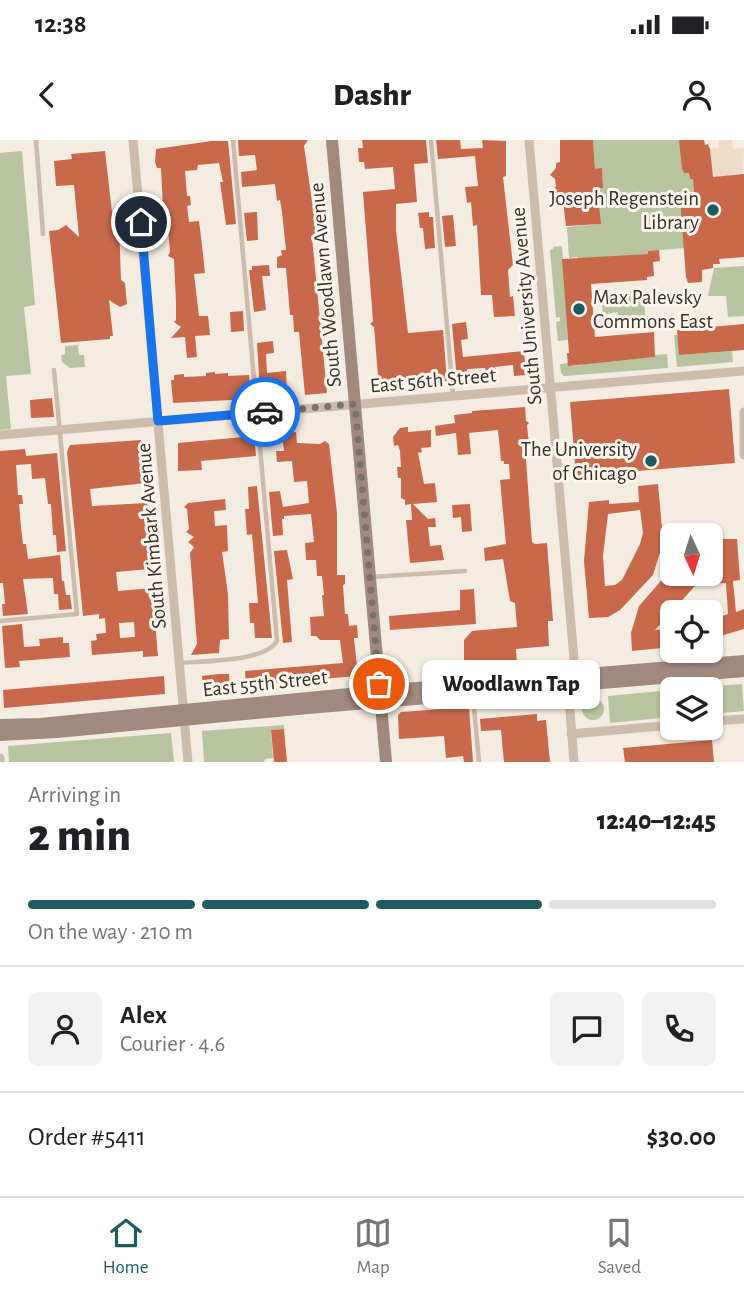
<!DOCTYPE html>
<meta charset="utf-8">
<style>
:root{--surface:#fff;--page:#f2f2f2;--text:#202124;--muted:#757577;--line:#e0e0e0;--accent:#1f5a5e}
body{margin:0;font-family:"Alegreya Sans",sans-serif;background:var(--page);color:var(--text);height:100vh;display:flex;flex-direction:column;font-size:26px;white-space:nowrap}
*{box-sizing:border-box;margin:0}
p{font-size:23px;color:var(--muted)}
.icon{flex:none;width:38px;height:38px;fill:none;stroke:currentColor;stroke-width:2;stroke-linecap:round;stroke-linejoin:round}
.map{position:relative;height:622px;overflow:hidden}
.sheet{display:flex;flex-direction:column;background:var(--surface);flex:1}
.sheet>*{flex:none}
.needle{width:46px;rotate:176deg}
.buttons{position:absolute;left:660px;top:383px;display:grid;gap:14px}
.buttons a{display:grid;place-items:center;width:63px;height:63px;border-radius:10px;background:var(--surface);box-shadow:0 2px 5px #0004;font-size:35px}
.pin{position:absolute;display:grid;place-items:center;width:60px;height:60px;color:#fff;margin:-30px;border:4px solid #fff;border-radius:50%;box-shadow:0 2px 7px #0007}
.courier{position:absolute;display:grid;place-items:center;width:70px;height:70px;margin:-35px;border:5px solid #1a73e8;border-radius:50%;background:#fff;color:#222;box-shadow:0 2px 9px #0007}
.bubble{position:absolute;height:49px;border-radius:10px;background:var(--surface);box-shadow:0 2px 5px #0004;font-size:23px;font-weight:800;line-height:49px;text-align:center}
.head em{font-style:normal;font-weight:800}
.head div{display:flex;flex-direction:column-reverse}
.head{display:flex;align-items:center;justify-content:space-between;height:119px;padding:0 28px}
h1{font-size:46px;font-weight:800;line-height:52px}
.bar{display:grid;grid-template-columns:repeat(4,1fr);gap:10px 7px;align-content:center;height:84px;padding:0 28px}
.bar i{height:9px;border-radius:5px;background:var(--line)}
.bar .on{background:var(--accent)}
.bar p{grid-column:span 4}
.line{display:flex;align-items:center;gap:18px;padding:0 28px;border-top:2px solid var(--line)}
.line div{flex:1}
.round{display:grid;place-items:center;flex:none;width:74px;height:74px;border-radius:10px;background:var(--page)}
.status{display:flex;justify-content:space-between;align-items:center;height:49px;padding:0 35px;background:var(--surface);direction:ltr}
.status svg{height:19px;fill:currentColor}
header{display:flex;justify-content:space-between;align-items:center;height:91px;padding:0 28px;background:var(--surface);font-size:32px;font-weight:800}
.menu{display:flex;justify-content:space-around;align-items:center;height:98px;border-top:2px solid var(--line);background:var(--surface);font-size:19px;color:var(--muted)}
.menu a{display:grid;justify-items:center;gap:4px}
.menu .on{color:var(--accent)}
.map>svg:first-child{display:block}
.green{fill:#b8c4a0}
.plaza{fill:#ecdcc8}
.building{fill:#c8694b;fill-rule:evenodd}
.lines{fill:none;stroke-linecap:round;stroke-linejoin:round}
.lane{stroke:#cdbbac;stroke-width:4.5}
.street{stroke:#cdbbac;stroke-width:9}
.secondary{stroke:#a18a7d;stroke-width:12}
.done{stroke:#7c716b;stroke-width:7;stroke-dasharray:0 12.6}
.route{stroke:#1a73e8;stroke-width:9}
.poi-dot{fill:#1f5a5e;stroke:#fbf5ee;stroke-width:2.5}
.labels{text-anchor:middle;stroke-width:6;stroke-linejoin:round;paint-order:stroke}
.poi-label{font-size:21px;fill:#3b302b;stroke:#fbf5ee;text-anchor:end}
.street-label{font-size:21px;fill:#3b302b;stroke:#fbf5ee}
</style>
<div class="status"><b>12:38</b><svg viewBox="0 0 49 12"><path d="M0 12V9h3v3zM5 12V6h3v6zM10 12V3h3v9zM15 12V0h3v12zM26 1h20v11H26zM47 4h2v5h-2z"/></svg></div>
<header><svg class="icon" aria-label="back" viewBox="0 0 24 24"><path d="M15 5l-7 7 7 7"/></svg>Dashr<svg class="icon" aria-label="person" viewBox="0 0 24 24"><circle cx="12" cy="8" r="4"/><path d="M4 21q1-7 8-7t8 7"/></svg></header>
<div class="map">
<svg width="744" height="622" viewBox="0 0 744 622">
<rect width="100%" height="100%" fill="#f4ebe1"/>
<!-- green -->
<g class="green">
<path d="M593 0H680L682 29 684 33H689L690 39H693L694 54 690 60 692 67 685 68V108L648 111V114L582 119 578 123 577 117 569 118 567 87 600 84 597 48 603 47 602 29H595Z"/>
<path d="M22 11 35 165 24 167 31 234 6 236 11 289 0 290V13Z"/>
<path d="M562 106 568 200 558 201 556 182 560 181V177L556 178 550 110 553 109V107Z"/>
<path d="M744 126V176L728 177 726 156H708L714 128Z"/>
<path d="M643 150 646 181 612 183V180L618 179 617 172 603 175 601 154Z"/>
<path d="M674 195H677L680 201 679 215 732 211 733 222 677 227Z"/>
<path d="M78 205 79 215H84L85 227 70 228 62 222 61 215 65 214V206Z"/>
<path d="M667 214 668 228 564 236 561 233 560 224 568 223 569 226 582 225V221L586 223 655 217V215Z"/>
<path d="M742 544 744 571 711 574 710 550 679 549Z"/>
<path d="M672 550V577L610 583 608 556Z"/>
<circle cx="593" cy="569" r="11"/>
<path d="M284 585V589L271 590 273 618 265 619 264 622H204L202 591Z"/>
<path d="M171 593 174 622H9L8 606Z"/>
</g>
<!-- plaza -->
<path class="plaza" d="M719 0H732L733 9 744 8 743 36 712 37 710 9 719 8Z"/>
<!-- building -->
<g class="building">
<path d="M238 0H308L304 6 315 82 316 96 312 97 327 253 305 255 299 192H294L293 175H290L286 128H277V117L282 115 281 110H286L282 72 280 60 277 61 275 44 242 47 241 32 257 30 255 15 239 16Z"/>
<path d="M362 0H426L428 23 414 24 417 62 396 64V90L408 193 443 190 447 241 414 244V241L385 243 386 246 377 247 376 237 378 236 374 187 370 184 373 181 363 52 395 49 393 27 365 29 364 22H359L358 8H363Z"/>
<path d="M436 0H460L461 9 483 8 482 0 506 1V36L503 37 513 125 508 130 510 157 513 156 515 176 494 177 492 155H481L477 85 473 86 471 62 467 63 465 47 478 46 475 16 438 19Z"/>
<path d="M560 0H593L595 29 602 28 603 48H597L601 84 566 86 563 61 558 62V57L552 51 556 46 555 39 550 35 556 28V23L560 22Z"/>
<path d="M679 0H704L705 5 708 4 710 9 713 37 744 34V117L719 119 720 124H713V128L702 130V142L688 143 686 137 681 72V68L691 67 690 54H694L693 39H690L689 33H684L682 29Z"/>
<path d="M212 1H228L236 84 226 85 220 42H223L219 23 198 25 197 30 185 31 187 56H190L191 65 187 66 189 82 199 81 202 105 205 133 194 134 199 176H208L210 195 195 196 197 217 187 218 185 197 171 198 181 187 174 182 176 180V162L174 119 168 116 170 112 168 89 163 68 161 28H157L155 22 156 9Z"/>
<path d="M105 11 113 81 119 84 121 140 125 143 127 164 120 167 109 160 113 196H110V199L61 203 49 91 58 90 66 85 79 97 74 45 56 46 54 21 72 19 71 14Z"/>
<path d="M257 72 258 100 247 101 244 73Z"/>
<path d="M429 72V77H433L435 108 425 109 423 88H420L418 73Z"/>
<path d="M453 75 456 106 445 107 442 76Z"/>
<path d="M659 110 660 121 653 122 654 136 647 137V140L591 144 595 197 654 192 655 217 568 226 567 213H569L562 119 648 114V111Z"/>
<path d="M269 125 270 136H262L266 170 254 172 249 130H252V126Z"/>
<path d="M243 171 244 191 231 192 230 172Z"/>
<path d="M466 182 468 199 461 200 463 217 524 211 526 235 514 236 513 225 495 227 496 233 485 234V228L467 229 468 240 457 241 452 184Z"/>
<path d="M744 184V210L679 215 677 190Z"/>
<path d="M273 201 274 213 266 214 267 233 286 231 287 251 260 253 257 203Z"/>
<path d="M215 232V234L228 233V236L249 235 251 259 173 263 171 240H174V235L184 234V237L206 236V233Z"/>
<path d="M729 249 735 323 576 336 570 262Z"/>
<path d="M52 258 54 277 31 278 30 260Z"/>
<path d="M525 267 526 281 529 283 527 285 529 305 525 306 532 402 535 404 547 403 553 481H548V485L549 506 516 509 517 523 480 526V529L464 530V500L472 491 517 487 515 463 510 461 503 419 485 421 484 408 506 404 500 340 510 339 509 324H504V321H501L498 290 469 293 471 314 458 315 456 293 436 296 435 286 455 283 454 275 472 273V271Z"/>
<path d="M408 287V292L431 290V307L421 308 422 312 418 313 424 344 435 343 437 362 413 364 428 379 435 378 436 387H428L430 406 441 405 444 420 410 423 406 380H412L411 364 405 365V360L401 358V338H398L397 327H401L400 311 398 305 394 306 393 297 400 288Z"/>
<path d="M296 292 297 303 320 304 325 301 329 304 337 373V435H345V444L343 445 345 474H348L349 486 357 485 358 498H354L358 536 246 545 245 531 343 523 340 500H320L316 496H311L310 477 324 476 322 455H324L322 436H317L316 420H306L305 403 314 402 311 374 284 376V379H282L283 395 273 396 269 352 280 351 283 367 309 363 307 341 294 342 292 321 277 322 276 311H284L282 294Z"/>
<path d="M254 296 256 316 201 321 202 330 178 331V303Z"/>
<path d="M141 300 146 343 90 349 92 366 147 363 151 402 148 406 150 429 116 432 118 451 152 448 158 516 143 517V511L92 515 91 501 97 500 96 494 106 493 105 478 99 479V474L83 476 67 312 70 305ZM134 482 135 497 120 498 119 483Z"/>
<path d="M25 309 26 316 57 313 66 411 57 412 56 395H53L51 364H48L45 338 32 339 31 324 16 325 18 355H22L23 364H19L21 387 23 404H26L28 419 60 415 62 441H64L66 455H70L72 469 59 470 58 454H54L53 438 23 439 28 474 3 476 2 464H5L3 443H0V311Z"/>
<path d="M658 344 662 388 661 409 653 435 620 470 608 477 589 478 584 421 589 362 609 360V364L639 362 638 346ZM640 370 643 393 640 404 622 440 615 445 605 446 603 416 608 374Z"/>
<path d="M257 346 272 498H255L254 483H250L249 463H258L252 394 247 395 245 369H249L248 347Z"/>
<path d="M225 359 226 370 214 371 215 386 227 385 228 411 222 412 228 454 229 499 220 500 219 513 191 515 197 504 190 413 194 407 188 402 194 397 186 392 189 389 187 369 184 367 188 363Z"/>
<path d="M470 364 472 391 462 392 461 377 453 378 452 365Z"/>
<path d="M710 399H737L740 440 733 441 736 472 744 469V489L710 499V480L728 474 726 443 702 444 695 446 655 490 672 489V507L632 511 631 493 639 466 667 434H710Z"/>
<path d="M287 410 293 439 287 440 292 502 283 503 274 411Z"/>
<path d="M474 449 476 484 390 490 389 476 460 470V450Z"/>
<path d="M22 484 24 507 40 506 39 499 63 497V503H69L70 517 19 521 20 527 5 528 2 486Z"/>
<path d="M219 534H229L230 547 203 549 202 536Z"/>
<path d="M164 536 165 554 4 568 3 550Z"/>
<path d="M469 567 473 622H464L463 616 446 618 444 596 399 599 398 575 401 572Z"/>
<path d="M537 574V581L546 580 550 622H504L501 590 481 591 480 579Z"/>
<path d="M284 589 287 622H274L271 590Z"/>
<path d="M712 600 714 622H625L623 608Z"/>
</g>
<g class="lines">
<!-- lane -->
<g class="lane">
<path d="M36 0 43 94"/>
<path d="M431 0 453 255"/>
<path d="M371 437 465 431"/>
<path d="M0 481 77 474 54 230"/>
<path d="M180 523C203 521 265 522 277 501L233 0"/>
<path d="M473 557 479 622"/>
</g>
<!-- street -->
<g class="street">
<path d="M133 0 188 622"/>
<path d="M529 0 574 519 569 558 574 622"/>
<path d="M744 272V315"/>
<path d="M0 295 744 231"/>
<path d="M710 581 744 579"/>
<path d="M571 594 672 585"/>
<path d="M0 618V622"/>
</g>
<!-- secondary -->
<g class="secondary">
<path d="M332 0 386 622"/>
<path d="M0 585 40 584 380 551 744 521"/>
<path d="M0 595 57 592 308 568 744 531"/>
</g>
</g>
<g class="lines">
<!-- done -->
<path class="done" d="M265 272 355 264 379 544"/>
<!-- route -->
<path class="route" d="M141 82 158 281 265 272"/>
</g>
<!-- markers -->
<g class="poi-dot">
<circle cx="713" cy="70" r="7"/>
<circle cx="579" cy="169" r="7"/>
<circle cx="651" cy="321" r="7"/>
</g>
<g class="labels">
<!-- poi labels -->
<g class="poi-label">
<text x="699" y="65">Joseph Regenstein<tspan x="699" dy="24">Library</tspan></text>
<text x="593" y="164" text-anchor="start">Max Palevsky<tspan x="593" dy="24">Commons East</tspan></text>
<text x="637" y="316">The University<tspan x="637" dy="24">of Chicago</tspan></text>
</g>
<!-- street labels -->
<g class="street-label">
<text transform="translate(325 145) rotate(-95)" y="7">South Woodlawn Avenue</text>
<text transform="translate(526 166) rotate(-95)" y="7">South University Avenue</text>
<text transform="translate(433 240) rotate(-5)" y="7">East 56th Street</text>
<text transform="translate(151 396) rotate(-95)" y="7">South Kimbark Avenue</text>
<text transform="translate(265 543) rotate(-6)" y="7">East 55th Street</text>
</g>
</g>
</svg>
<div class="buttons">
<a><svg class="needle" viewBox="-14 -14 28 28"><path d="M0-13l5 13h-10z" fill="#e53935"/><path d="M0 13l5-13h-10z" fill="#757577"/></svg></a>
<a><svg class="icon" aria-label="locate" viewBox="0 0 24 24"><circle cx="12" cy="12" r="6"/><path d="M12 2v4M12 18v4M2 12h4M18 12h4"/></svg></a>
<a><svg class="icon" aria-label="layers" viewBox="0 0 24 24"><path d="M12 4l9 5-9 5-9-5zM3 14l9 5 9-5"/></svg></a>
</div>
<div class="pin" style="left:379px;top:544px;background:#ea580c"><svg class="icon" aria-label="bag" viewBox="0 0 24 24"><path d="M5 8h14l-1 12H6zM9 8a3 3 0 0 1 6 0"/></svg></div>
<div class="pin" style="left:141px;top:82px;background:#1f2937"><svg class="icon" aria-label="home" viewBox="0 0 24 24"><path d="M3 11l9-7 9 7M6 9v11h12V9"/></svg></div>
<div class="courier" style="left:265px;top:272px"><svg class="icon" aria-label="car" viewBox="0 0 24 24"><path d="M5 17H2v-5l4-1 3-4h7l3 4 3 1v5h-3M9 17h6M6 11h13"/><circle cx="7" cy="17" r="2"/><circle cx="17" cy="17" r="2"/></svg></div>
<div class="bubble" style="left:422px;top:520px;width:178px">Woodlawn Tap</div>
</div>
<section class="sheet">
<div class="head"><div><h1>2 min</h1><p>Arriving in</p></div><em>12:40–12:45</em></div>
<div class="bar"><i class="on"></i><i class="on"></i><i class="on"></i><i></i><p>On the way · 210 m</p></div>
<div class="line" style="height:126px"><a class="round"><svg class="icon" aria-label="person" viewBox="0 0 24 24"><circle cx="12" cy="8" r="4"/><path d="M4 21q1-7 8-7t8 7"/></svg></a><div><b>Alex</b><p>Courier · 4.6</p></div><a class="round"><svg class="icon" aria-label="chat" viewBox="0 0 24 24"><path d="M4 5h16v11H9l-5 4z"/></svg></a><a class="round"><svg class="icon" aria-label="phone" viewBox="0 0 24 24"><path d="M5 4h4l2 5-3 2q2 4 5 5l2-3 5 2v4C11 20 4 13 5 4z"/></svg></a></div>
<div class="line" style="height:91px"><div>Order #5411</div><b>$30.00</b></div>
</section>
<nav class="menu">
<a class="on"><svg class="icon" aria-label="home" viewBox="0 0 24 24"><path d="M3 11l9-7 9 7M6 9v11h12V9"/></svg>Home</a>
<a><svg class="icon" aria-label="map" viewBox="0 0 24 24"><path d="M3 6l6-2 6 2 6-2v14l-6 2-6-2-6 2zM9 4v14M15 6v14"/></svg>Map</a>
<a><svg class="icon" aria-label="saved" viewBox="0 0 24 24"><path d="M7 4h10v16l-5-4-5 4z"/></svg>Saved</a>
</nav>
